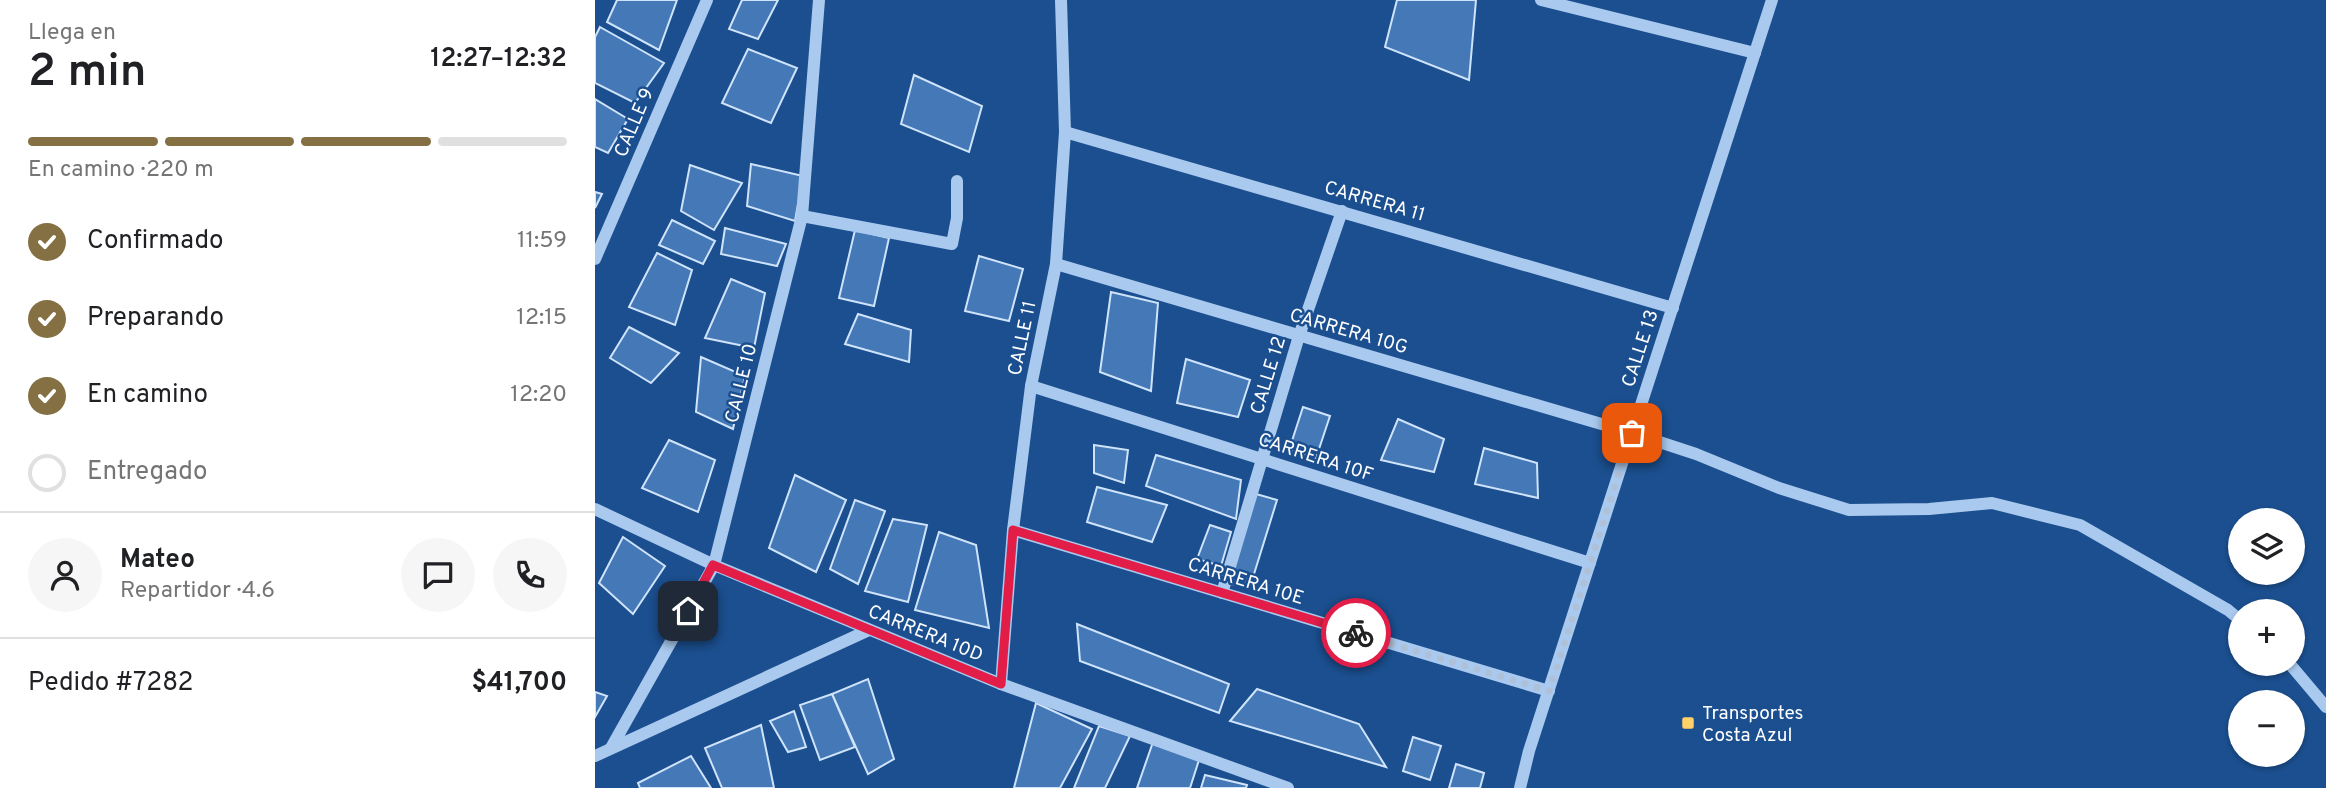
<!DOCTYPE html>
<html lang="es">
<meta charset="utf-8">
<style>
:root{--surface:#fff;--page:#f6f6f6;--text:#202124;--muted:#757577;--line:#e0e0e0;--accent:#847042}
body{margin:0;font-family:Overpass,sans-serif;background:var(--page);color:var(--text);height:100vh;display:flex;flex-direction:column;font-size:26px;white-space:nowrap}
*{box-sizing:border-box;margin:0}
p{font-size:23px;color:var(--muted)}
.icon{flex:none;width:38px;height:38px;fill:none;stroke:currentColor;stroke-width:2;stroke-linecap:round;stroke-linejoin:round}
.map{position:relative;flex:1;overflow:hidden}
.sheet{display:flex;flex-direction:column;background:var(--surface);width:595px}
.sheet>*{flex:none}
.buttons{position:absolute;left:1633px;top:508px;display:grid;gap:14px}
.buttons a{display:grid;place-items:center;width:77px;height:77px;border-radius:50%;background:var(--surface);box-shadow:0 2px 5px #0004;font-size:35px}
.pin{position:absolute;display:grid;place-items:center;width:60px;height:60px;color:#fff;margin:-30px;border-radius:14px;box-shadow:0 4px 10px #0006}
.courier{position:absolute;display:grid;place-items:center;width:70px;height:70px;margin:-35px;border:5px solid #e11d48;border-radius:50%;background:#fff;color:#222;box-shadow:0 2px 9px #0007}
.overview em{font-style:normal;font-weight:600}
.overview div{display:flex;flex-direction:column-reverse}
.overview{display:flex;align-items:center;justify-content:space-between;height:119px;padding:0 28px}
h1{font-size:46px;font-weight:600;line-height:52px}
.bar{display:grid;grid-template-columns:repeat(4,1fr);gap:10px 7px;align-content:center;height:84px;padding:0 28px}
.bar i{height:9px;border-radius:5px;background:var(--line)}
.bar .on{background:var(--accent)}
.bar p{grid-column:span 4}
.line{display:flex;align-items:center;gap:18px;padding:0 28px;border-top:2px solid var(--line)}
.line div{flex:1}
.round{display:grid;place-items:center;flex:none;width:74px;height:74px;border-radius:37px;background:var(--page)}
ol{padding:0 28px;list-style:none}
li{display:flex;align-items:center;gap:21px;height:77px}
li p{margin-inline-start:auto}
li .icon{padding:7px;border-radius:50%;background:var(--accent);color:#fff;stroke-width:4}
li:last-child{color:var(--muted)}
li i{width:38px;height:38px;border:4px solid var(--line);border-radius:50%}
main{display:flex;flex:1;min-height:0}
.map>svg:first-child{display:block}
.building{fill:#4478b7;stroke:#cfe3fa;stroke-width:2}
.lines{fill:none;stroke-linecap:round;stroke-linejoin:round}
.minor{stroke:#a9c9ee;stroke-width:12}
.done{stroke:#afc1d8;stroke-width:7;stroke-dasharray:0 12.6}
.route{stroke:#e11d48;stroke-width:9}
.poi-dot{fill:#ffd166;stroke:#1b4f8f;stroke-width:2.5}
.labels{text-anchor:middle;stroke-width:5;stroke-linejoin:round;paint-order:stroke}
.street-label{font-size:19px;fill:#fff;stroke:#1b4f8f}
.poi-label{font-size:19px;fill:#fff;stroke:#1b4f8f;text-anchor:start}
</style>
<main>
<section class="sheet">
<div class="overview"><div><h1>2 min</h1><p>Llega en</p></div><em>12:27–12:32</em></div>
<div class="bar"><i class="on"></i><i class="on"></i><i class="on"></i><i></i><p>En camino · 220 m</p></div>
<ol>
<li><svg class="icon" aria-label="check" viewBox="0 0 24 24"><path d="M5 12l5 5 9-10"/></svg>Confirmado<p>11:59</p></li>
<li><svg class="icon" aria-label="check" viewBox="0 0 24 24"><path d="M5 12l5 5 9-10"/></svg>Preparando<p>12:15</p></li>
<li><svg class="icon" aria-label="check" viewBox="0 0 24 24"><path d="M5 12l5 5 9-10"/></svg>En camino<p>12:20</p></li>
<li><i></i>Entregado</li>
</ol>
<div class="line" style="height:126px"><a class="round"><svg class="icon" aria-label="person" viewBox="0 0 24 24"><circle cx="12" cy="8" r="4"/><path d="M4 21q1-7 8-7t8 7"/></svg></a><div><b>Mateo</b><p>Repartidor · 4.6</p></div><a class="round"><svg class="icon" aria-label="chat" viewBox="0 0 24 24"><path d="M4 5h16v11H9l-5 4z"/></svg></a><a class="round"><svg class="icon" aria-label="phone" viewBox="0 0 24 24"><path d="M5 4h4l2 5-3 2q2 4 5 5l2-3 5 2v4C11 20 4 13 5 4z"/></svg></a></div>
<div class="line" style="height:91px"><div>Pedido #7282</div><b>$41,700</b></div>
</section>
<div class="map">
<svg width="1731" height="788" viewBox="0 0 1731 788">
<rect width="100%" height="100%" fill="#1b4f8f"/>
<!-- building -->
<g class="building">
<path d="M22 0H82L64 50 12 22Z"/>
<path d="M147 0H183L163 39 134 29Z"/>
<path d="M802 0H881L874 80 790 47Z"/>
<path d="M5 27 69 63 40 103 0 83V37Z"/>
<path d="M153 49 202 68 176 123 127 103Z"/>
<path d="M319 75 387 106 374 152 306 124Z"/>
<path d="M0 99 33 119 13 153 0 147Z"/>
<path d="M156 164 208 176 200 221 152 206Z"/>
<path d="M95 165 147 183 119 230 86 211Z"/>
<path d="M0 192 7 194 0 208Z"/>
<path d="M77 220 120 241 108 264 64 245Z"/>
<path d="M130 228 191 244 182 266 126 254Z"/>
<path d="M260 230 294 238 279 306 244 298Z"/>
<path d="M62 253 97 270 80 325 34 307Z"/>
<path d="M384 256 428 269 414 321 370 311Z"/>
<path d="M136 279 170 293 159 348 110 338Z"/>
<path d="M516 292 563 303 556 391 505 372Z"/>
<path d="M263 314 316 330 314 362 250 344Z"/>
<path d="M34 327 84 353 56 383 15 358Z"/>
<path d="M106 357 150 376 138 429 101 412Z"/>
<path d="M591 359 655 380 643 417 582 403Z"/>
<path d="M708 407 735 416 721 458 694 450Z"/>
<path d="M803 419 849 439 839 472 786 460Z"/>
<path d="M74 440 120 460 103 512 47 488Z"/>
<path d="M499 445 533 450 529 483 499 473Z"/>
<path d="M889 448 942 463 943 498 880 484Z"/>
<path d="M561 455 646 480 641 519 551 486Z"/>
<path d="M200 475 251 500 221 572 174 548Z"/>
<path d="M502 487 572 505 557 542 492 522Z"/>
<path d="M661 494 682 500 655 587 634 584Z"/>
<path d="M260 500 290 511 263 584 235 569Z"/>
<path d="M298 519 332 525 313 602 270 591Z"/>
<path d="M615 525 636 532 626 566 602 559Z"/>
<path d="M344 532 381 545 394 628 320 610Z"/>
<path d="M28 537 70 566 38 614 4 583Z"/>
<path d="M482 624 634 684 624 713 485 661Z"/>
<path d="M273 679 299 759 273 774 237 694Z"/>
<path d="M662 689 764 724 791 767 635 721Z"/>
<path d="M0 692 12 696 0 717Z"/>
<path d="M237 694 260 747 225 760 205 705Z"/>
<path d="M441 703 497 729 465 788H419Z"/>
<path d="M199 711 211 747 193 752 175 721Z"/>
<path d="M166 725 179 788H127L110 748Z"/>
<path d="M504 726 535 736 510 788H479Z"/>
<path d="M818 737 846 746 835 780 808 771Z"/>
<path d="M558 742 604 760 595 788H542Z"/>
<path d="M96 756 116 788H45L43 783Z"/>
<path d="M861 764 889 773 885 788H854Z"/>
<path d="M610 775 652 785 651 788H606Z"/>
</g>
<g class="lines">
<!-- minor -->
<g class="minor">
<path d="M946 0 1160 53"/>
<path d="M470 132 1078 308"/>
<path d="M207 216 357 244 362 218V181"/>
<path d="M0 259 112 0"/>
<path d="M461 264 1037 433 1101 454 1184 488 1254 510 1334 509 1397 503 1485 525 1633 610 1645 620"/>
<path d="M436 386 995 563"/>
<path d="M0 509 119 565 406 684 693 788"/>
<path d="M418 530 954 691"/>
<path d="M627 593 704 336 747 211"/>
<path d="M1694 663 1731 707"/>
<path d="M406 684 418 530 436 386 461 264 470 132 466 0"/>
<path d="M16 748 119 565 207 216 224 0"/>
<path d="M0 756 274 630"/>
<path d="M925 788 934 751 1177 0"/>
</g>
</g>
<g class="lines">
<!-- done -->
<path class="done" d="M761 633 954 691 1037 433"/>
<!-- route -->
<path class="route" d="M93 611 118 565 406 684 418 530 761 633"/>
</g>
<!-- markers -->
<rect class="poi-dot" x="1086" y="716" width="14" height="14" rx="3.5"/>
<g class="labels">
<!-- street labels -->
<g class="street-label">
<text transform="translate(38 122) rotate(-67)" y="7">CALLE 9</text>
<text transform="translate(780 200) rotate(16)" y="7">CARRERA 11</text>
<text transform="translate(754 330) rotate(16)" y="7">CARRERA 10G</text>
<text transform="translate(426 338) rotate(-78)" y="7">CALLE 11</text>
<text transform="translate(1044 348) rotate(-72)" y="7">CALLE 13</text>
<text transform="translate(672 375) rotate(-73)" y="7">CALLE 12</text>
<text transform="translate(145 383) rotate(-76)" y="7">CALLE 10</text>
<text transform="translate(721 456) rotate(18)" y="7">CARRERA 10F</text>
<text transform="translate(651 580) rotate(17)" y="7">CARRERA 10E</text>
<text transform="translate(331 632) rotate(22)" y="7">CARRERA 10D</text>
</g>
<!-- poi labels -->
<g class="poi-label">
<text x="1107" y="719">Transportes<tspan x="1107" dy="22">Costa Azul</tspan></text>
</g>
</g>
</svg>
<div class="buttons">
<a><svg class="icon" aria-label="layers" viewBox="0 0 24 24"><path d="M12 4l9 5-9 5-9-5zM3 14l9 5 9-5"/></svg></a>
<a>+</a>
<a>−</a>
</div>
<div class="pin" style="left:1037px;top:433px;background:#ea580c"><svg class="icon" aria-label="bag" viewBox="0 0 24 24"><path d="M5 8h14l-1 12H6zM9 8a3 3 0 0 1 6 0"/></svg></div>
<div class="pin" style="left:93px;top:611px;background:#1f2937"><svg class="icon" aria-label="home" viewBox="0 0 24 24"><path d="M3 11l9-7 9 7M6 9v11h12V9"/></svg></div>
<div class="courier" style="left:761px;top:633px"><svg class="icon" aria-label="bike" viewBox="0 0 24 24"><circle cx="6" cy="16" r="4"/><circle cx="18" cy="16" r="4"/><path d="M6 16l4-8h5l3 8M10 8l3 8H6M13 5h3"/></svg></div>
</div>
</main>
